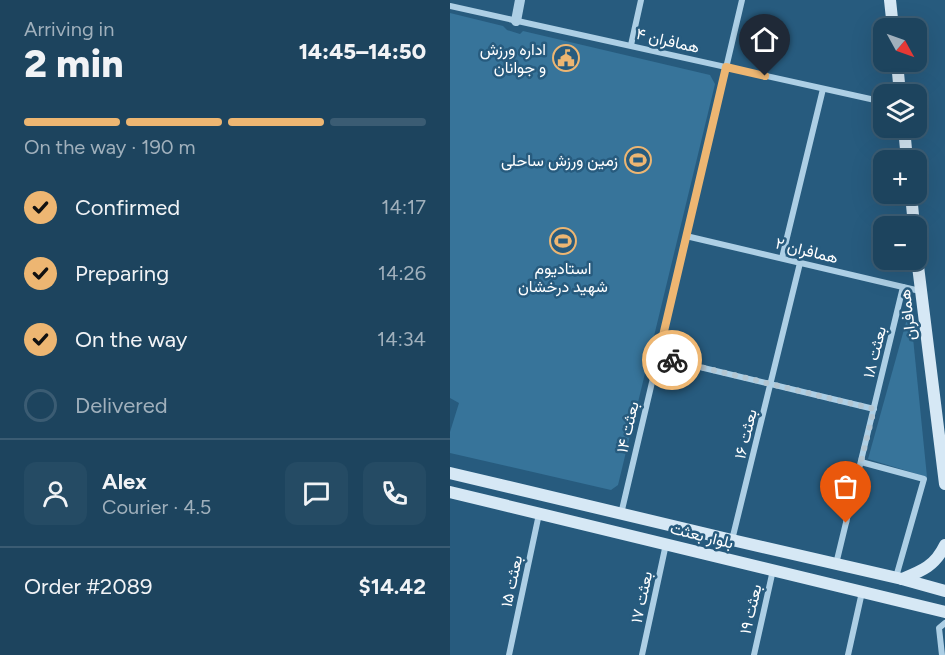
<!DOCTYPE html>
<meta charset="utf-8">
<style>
:root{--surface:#1d445e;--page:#254b64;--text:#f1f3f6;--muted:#a0b0bc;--line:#3b5c73;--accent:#edb672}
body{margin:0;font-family:Figtree,Vazirmatn,sans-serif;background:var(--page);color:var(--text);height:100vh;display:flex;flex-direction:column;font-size:22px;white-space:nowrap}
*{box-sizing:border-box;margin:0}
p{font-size:20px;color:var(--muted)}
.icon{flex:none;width:33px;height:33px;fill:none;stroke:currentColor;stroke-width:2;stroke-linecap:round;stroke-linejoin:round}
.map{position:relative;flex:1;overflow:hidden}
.details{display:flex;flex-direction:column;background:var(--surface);width:450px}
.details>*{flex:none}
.needle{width:39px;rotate:130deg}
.buttons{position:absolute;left:423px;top:18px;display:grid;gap:12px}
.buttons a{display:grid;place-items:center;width:54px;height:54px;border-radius:12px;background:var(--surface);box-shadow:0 6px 24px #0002,0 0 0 2px var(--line);font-size:30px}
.pin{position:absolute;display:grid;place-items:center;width:51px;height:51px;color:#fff;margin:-62px -26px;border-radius:50% 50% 50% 0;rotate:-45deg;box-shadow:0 0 6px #0007}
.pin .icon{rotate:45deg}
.courier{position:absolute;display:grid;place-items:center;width:60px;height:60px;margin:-30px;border:4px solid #edb672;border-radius:50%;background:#fff;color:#222;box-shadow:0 2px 8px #0007}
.overview em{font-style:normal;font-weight:800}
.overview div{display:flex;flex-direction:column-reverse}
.overview{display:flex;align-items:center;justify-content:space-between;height:102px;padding:0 24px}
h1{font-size:39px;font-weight:800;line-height:45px}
.bar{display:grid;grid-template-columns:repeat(4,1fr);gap:9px 6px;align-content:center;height:72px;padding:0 24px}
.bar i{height:8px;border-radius:4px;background:var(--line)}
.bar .active{background:var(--accent)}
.bar p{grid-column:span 4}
.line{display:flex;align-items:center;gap:15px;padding:0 24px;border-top:2px solid var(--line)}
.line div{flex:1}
.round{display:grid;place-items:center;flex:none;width:63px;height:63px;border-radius:12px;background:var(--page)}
ol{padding:0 24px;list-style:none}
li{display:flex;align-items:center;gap:18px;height:66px}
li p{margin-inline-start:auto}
li .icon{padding:6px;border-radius:50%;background:var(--accent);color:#111;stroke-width:4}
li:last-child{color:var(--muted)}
li i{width:33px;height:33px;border:3px solid var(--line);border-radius:50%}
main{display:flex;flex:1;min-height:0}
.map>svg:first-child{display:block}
.green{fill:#37749a}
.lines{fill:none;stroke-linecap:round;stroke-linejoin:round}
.minor{stroke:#adcfe5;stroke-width:6}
.tertiary{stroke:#adcfe5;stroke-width:10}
.secondary{stroke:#d6e8f5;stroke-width:12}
.done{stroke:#b3c6d2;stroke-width:6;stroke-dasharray:0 10.8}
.route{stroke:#edb672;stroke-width:8}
.labels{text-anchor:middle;stroke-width:5;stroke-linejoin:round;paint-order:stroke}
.street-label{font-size:16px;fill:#fff;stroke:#275b7e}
.poi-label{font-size:16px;fill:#fff;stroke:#275b7e;text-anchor:end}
</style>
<main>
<section class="details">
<div class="overview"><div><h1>2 min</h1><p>Arriving in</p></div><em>14:45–14:50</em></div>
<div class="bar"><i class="active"></i><i class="active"></i><i class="active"></i><i></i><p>On the way · 190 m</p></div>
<ol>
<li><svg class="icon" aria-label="check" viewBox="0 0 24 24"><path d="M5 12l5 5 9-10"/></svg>Confirmed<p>14:17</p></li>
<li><svg class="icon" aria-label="check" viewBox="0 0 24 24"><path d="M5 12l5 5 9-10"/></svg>Preparing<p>14:26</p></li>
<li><svg class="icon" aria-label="check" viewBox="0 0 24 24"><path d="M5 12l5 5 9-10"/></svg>On the way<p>14:34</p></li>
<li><i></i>Delivered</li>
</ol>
<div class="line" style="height:108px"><a class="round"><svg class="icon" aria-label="person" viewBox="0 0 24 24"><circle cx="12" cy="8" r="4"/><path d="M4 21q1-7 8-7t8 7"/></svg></a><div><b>Alex</b><p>Courier · 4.5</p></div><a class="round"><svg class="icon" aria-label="chat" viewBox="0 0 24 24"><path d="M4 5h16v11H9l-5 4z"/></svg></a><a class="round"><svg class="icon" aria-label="phone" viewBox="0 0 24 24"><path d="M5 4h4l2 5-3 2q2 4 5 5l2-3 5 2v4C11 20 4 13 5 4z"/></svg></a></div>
<div class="line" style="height:78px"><div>Order #2089</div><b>$14.42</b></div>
</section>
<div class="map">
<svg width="495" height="655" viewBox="0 0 495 655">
<rect width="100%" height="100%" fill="#275b7e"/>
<!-- green -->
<g class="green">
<path d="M0 13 53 26 57 30 70 34 73 31 260 75 265 84 168 485 161 490 0 453V432L9 403 0 398Z"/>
<path d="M460 308 477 477 418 459Z"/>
</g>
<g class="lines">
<!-- minor -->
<g class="minor">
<path d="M0 6 434 102"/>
<path d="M181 45 191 0"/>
<path d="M236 236 470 291"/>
<path d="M332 258 373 89"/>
<path d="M208 357 424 409"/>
<path d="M411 462 474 479 446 577"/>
<path d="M171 514 292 0"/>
<path d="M282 540 350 263"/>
<path d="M386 564 453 287"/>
<path d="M59 655 89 514"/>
<path d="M192 655 216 544"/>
<path d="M304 655 323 570"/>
<path d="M398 655 412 592"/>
<path d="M492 655 489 628 495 623"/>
</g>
<!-- tertiary -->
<path class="tertiary" d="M66 21 70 0"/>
<!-- secondary -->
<g class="secondary">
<path d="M440 0 443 28"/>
<path d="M447 62 450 94"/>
<path d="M454 128 457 160"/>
<path d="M461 194 464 226"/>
<path d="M466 250 495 484"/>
<path d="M0 473 282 540 452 579 495 591"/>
<path d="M0 492 495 612"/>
<path d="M452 579C472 571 485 566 495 545"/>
</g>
</g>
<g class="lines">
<!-- done -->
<path class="done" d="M222 360 424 409 396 523"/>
<!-- route -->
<path class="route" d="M222 360 208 357 276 67 315 76"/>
</g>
<!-- icons -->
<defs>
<symbol id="civic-ring" viewBox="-11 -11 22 22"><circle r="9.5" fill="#275b7e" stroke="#edb672" stroke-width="1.5"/><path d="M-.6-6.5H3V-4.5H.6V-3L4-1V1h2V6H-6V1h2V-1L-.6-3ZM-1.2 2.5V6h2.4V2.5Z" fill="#edb672"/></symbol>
<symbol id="stadium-ring" viewBox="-11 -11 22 22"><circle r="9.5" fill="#275b7e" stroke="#edb672" stroke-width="1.5"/><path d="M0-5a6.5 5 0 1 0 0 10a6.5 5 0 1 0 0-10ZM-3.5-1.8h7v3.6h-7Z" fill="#edb672"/></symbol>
</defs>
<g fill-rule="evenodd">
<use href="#civic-ring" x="101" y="43" width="30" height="30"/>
<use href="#stadium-ring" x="173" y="145" width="30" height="30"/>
<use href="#stadium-ring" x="98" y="226" width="30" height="30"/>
</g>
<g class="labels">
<!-- street labels -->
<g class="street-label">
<text transform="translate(218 40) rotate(13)" y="6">همافران ۴</text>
<text transform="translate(357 250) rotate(14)" y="6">همافران ۲</text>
<text transform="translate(457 315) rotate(-97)" y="6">همافران</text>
<text transform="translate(424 352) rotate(-76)" y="6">بعثت ۱۸</text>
<text transform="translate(177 427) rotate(-77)" y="6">بعثت ۱۴</text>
<text transform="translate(295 434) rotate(-76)" y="6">بعثت ۱۶</text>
<text transform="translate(252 535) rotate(14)" y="6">بلوار بعثت</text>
<text transform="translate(61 581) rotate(-78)" y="6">بعثت ۱۵</text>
<text transform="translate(191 597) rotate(-78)" y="6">بعثت ۱۷</text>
<text transform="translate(300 609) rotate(-77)" y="6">بعثت ۱۹</text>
</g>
<!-- poi labels -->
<g class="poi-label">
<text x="96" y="55">اداره ورزش<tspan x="96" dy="18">و جوانان</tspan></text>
<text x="168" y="166">زمین ورزش ساحلی</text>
<text x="113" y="274" text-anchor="middle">استادیوم<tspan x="113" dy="18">شهید درخشان</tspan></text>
</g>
</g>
</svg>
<div class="buttons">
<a><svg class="needle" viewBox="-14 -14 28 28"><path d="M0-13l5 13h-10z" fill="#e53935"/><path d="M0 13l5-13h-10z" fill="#a0b0bc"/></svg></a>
<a><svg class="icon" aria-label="layers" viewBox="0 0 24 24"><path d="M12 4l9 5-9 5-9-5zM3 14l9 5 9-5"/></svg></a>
<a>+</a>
<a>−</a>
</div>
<div class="pin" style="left:396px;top:523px;background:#ea580c"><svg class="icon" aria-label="bag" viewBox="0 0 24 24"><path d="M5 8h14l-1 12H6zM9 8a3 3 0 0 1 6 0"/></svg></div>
<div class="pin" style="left:315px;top:76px;background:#1f2937"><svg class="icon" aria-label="home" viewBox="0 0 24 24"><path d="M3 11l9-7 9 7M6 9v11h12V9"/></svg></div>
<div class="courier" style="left:222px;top:360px"><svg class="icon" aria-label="bike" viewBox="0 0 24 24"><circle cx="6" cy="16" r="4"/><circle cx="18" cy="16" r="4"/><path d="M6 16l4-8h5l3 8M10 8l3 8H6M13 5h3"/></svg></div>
</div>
</main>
